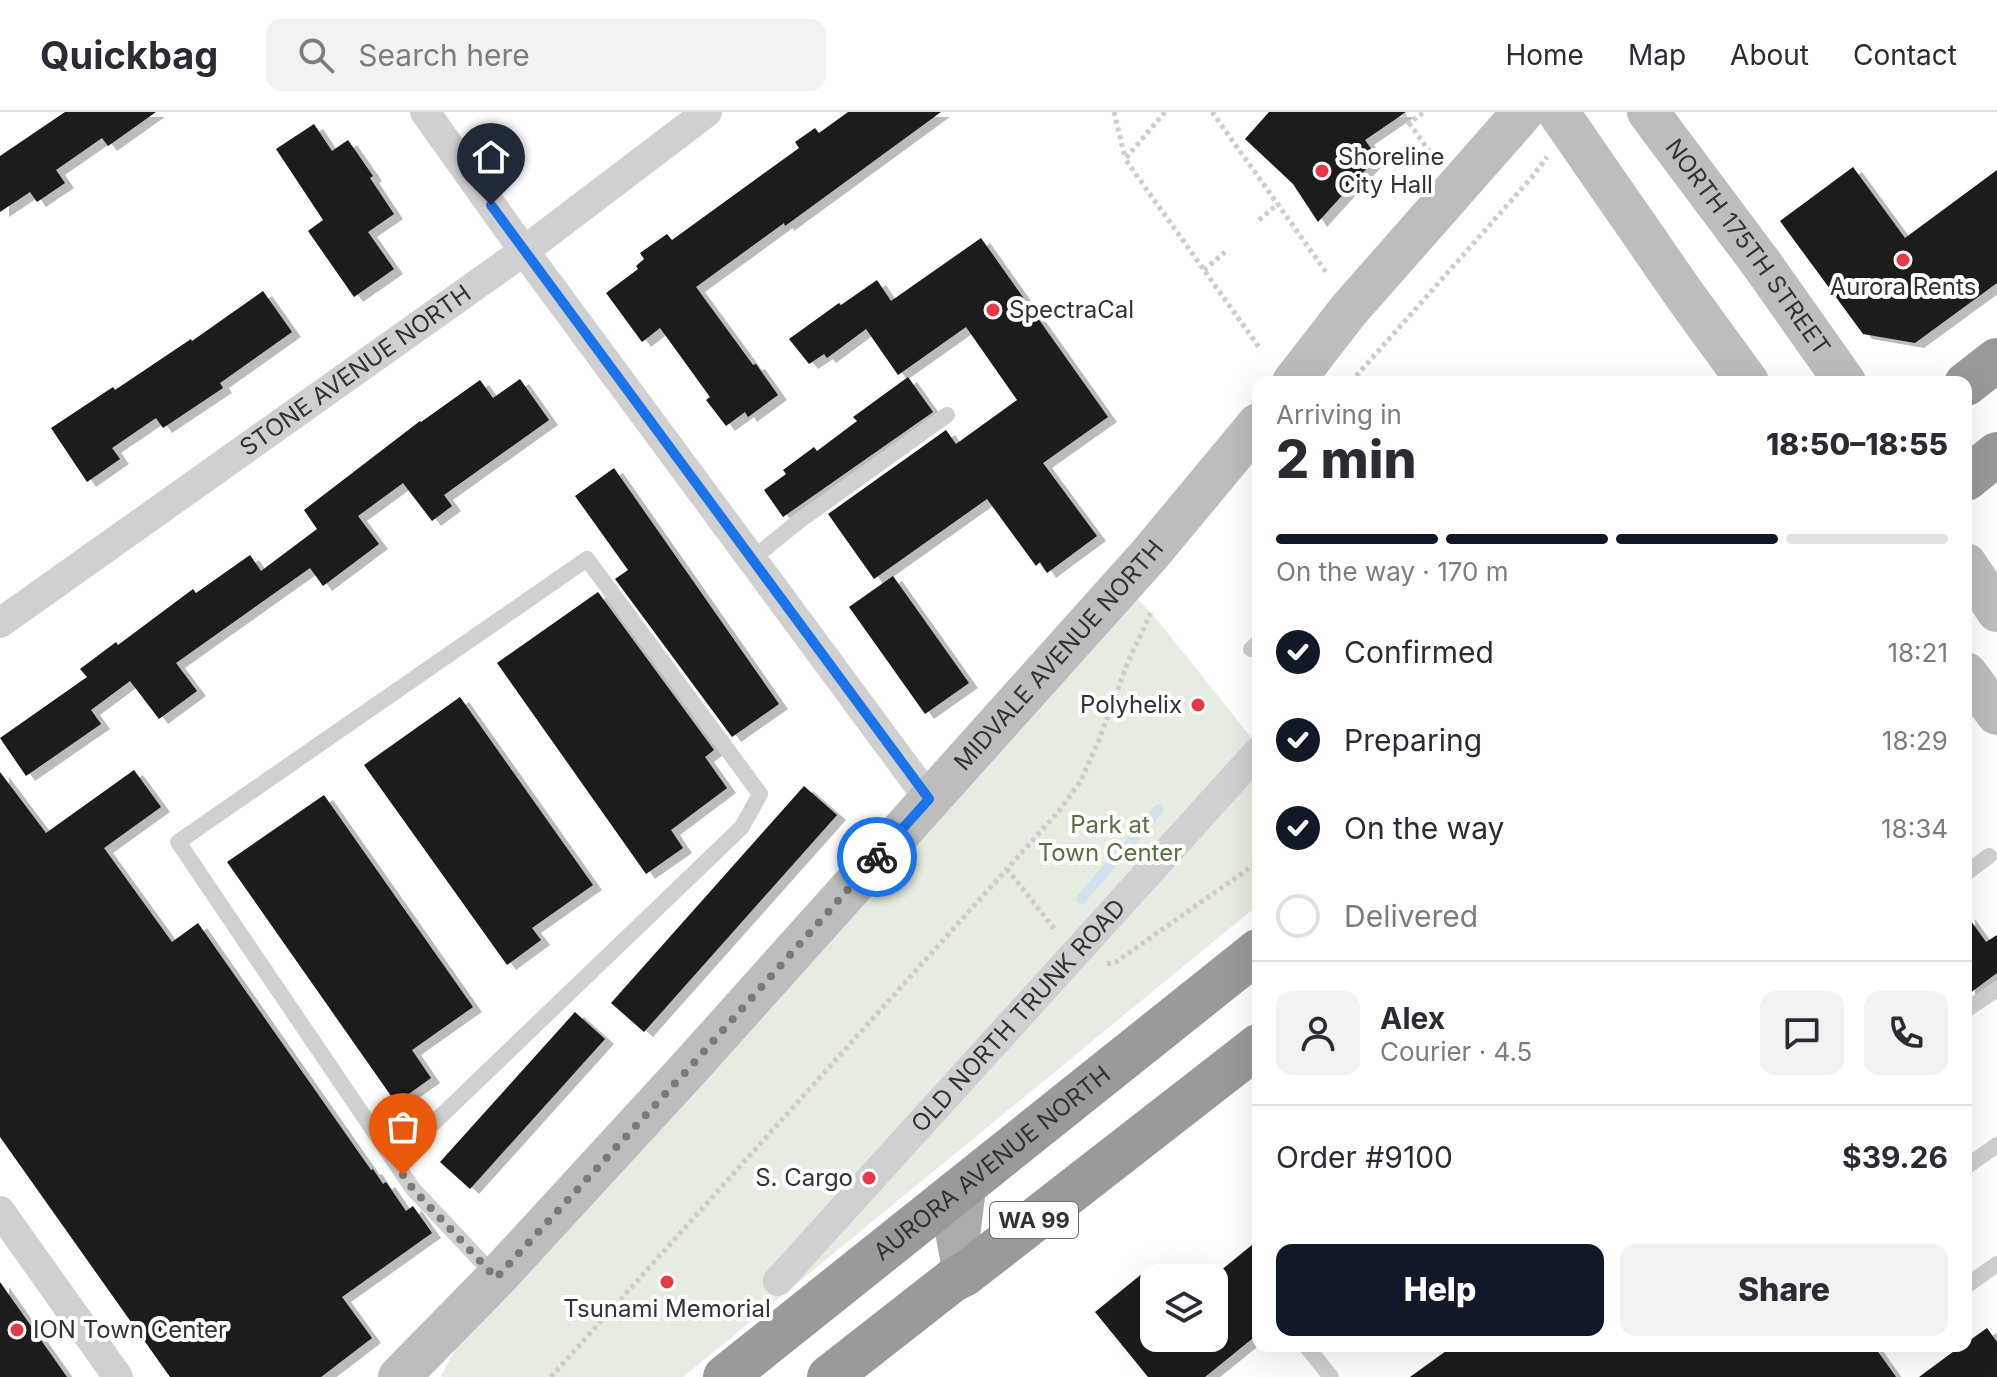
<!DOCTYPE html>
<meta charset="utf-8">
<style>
:root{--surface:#fff;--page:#f2f2f3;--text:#2b2b33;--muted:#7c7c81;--line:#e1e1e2;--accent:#111827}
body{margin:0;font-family:Inter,sans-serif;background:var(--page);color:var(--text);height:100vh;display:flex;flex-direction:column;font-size:30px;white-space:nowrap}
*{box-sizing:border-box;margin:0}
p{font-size:26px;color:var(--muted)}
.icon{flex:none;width:44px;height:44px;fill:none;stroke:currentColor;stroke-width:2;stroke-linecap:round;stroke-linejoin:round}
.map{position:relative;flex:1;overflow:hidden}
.details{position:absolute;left:1252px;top:264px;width:720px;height:976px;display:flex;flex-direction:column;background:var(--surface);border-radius:16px;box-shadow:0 8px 32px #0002}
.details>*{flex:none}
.buttons{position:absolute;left:1140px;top:1152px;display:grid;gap:16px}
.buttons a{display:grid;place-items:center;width:88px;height:88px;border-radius:16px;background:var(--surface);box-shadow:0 8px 32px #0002;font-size:40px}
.pin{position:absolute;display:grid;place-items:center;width:68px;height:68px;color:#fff;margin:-82px -34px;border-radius:50% 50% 50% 0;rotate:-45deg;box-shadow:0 0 8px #0007}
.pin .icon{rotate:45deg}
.courier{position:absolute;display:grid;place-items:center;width:80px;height:80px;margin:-40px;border:6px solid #1a73e8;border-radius:50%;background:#fff;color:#222;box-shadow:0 2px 10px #0007}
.head em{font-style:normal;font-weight:800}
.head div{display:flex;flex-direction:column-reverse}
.head{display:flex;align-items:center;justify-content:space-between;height:136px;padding:0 24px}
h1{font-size:52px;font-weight:800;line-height:60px}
.bar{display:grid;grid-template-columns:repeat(4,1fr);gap:12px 8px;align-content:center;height:96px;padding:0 24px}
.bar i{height:10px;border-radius:6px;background:var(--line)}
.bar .on{background:var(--accent)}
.bar p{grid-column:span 4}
.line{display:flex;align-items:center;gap:20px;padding:0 24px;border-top:2px solid var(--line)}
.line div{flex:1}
.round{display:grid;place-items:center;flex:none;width:84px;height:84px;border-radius:16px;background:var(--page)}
ol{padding:0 24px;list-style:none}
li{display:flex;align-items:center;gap:24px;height:88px}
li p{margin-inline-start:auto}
li .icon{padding:8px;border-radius:50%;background:var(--accent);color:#fff;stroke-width:4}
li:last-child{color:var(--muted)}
li i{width:44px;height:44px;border:4px solid var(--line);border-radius:50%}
.button{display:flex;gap:16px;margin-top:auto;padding:16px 24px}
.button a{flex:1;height:92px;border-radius:16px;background:var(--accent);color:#fff;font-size:32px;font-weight:800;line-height:92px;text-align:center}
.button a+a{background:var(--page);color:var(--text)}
header{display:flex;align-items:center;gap:48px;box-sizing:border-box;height:112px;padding:0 40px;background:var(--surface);border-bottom:2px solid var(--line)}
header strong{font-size:38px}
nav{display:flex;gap:44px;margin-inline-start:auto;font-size:28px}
.search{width:560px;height:72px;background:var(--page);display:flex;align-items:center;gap:20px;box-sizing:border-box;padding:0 28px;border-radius:16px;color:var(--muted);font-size:30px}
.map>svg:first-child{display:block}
.green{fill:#e6ecdf}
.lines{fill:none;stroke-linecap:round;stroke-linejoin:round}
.stream{stroke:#cfe2ee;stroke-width:10}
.building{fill:#1a1a1a;filter:url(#shadow)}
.path{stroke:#cdcdcd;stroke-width:5;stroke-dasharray:4 4;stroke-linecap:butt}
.lane{stroke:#d0d0d0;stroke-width:16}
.street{stroke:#d0d0d0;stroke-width:30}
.secondary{stroke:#bdbdbd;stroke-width:42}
.primary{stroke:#ababab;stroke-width:44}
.highway{stroke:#9a9a9a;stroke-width:44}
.done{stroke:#7a7a7a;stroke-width:8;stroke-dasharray:0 14.4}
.route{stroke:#1a73e8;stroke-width:10}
.poi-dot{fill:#e63946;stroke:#fff;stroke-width:3}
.labels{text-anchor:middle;stroke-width:8;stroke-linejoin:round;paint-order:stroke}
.shield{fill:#fff;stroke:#707070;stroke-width:2}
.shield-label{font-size:22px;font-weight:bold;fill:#333}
.poi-label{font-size:24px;fill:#333;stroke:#fff;text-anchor:start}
.street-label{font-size:24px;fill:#333;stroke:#fff}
.park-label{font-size:24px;fill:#56703f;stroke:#fff}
</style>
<header>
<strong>Quickbag</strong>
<div class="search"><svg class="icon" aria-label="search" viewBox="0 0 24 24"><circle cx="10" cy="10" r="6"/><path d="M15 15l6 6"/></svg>Search here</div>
<nav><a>Home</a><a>Map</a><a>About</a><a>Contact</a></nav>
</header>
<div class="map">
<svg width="1997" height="1265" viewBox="0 0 1997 1265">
<defs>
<filter id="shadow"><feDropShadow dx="9" dy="5" stdDeviation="0" flood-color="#0004"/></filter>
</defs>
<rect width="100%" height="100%" fill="#fff"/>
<!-- green -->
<path class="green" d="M1134 483 1157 508 1258 634V793L683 1265H441L459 1229Z"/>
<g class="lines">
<!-- stream -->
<path class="stream" d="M1081 787 1159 697"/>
</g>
<!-- building -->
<g class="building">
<path d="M65 0H156L108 34 102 26 56 58 65 71 37 90 30 80 0 100V44Z"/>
<path d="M848 0H941L785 114 784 111 696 175 753 253 756 252 778 283 748 305 745 300 726 314 706 288 710 285 660 216 642 230 606 181 638 157 636 154 644 147 640 141 667 122 672 128 799 36 795 30 815 16 819 21Z"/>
<path d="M1269 0H1406L1365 28 1377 45 1318 110 1293 72 1245 27Z"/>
<path d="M314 12 332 39 348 28 373 64 370 66 394 102 368 120 394 157 354 185 308 119 323 108 276 37Z"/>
<path d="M1853 55 1905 126 1997 58V171L1915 231 1863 222 1780 109Z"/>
<path d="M981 126 1108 305 1043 351 1097 424 1047 461 1040 450 1036 454 987 387 874 467 828 402 946 318 956 332 1017 288 966 215 898 263 866 217 827 246 824 242 809 252 789 227 839 191 841 193 877 168 891 189Z"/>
<path d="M263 179 292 220 220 271 223 276 163 316 156 306 112 336 120 347 87 370 51 316 113 275 115 278 191 227 192 229Z"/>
<path d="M908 265 933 300 783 405 764 378 786 362 783 358 814 335 817 339 857 309 853 305Z"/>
<path d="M520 267 549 308 444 383 452 394 432 409 403 371 358 404 379 432 323 474 310 456 176 551 197 579 159 607 130 569 91 598 101 612 26 664 0 626 87 565 80 557 116 530 118 533 193 477 196 481 250 443 261 459 317 417 304 398 420 309 421 310 480 268 493 286Z"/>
<path d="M614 356 779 592 732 625 615 467 628 458 575 384Z"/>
<path d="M893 464 969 571 925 602 849 495Z"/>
<path d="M598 480 714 638 705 645 727 676 671 718 683 736 646 762 497 551Z"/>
<path d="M460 585 593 773 532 816 541 828 507 853 364 653Z"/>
<path d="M134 658 161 695 104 736 172 830 198 811 371 1058 373 1057 383 1072 386 1070 406 1099 413 1094 432 1121 342 1185 372 1226 321 1265H170L0 1025V660L46 721Z"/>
<path d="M804 674 837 703 644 920 611 891Z"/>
<path d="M324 683 473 895 412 938 431 966 396 991 227 750Z"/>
<path d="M1966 802 1986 830 1997 823V861L1966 884Z"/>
<path d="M575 900 605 927 470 1077 440 1050Z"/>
<path d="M1258 1128V1222L1205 1265H1148L1095 1200 1154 1152V1226H1214V1164Z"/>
<path d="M0 1170 67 1265H0Z"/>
<path d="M1987 1216 1997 1230V1265H1919L1961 1234H1966V1231Z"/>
<path d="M1453 1234H1874L1896 1265H1410Z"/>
</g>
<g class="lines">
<!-- path -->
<g class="path">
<path d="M1114 0 1125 46"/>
<path d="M1165 0 1125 47 1261 238"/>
<path d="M1212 0 1326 160"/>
<path d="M1403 2 1409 11 1424 0"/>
<path d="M1409 11 1429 39"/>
<path d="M1259 108 1278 92"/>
<path d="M1204 158 1225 140"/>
<path d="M1351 270 1532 65 1547 45"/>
<path d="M1007 757 1056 819"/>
<path d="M1107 852 1116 850 1258 750"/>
<path d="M551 1265 1059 699 1080 670 1099 628 1128 550 1152 498"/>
</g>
<!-- lane -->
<g class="lane">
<path d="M751 448 799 409 947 303"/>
<path d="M1251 537 1258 531"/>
<path d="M1966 761 1989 744"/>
<path d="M1966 898 1997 877"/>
<path d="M394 1049 742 715 760 682 587 447 178 730 413 1077 495 1164"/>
<path d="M1966 1055 1997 1033"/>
<path d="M1966 1174 1997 1152"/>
<path d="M1307 1235 1331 1265"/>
</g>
<!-- street -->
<g class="street">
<path d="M425 0 524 139 929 687"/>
<path id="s1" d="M0 511 524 139 707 0"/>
<path d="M0 1099 118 1265"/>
<path id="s2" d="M778 1169 1258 640"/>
</g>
<!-- secondary -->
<g class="secondary">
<path d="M1558 0 1686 185 1748 270"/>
<path id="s3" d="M1648 0 1761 151 1845 270"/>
<path d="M1293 270 1348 199 1523 0"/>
<path d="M1966 452 1997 499"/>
<path d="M1966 561 1997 602"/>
<path id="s4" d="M399 1265 496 1166 691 954 1150 442 1258 312"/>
</g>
<!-- primary -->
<path class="primary" d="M964 1076 958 1124 965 1162"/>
<!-- highway -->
<g class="highway">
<path d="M1966 272 1997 248"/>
<path d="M1966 367 1997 342"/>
<path id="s5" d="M725 1265 1258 839"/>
<path d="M829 1265 953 1168 965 1162 1258 934"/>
</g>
</g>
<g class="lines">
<!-- done -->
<path class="done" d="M403 1063 413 1077 496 1166 691 954 877 745"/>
<!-- route -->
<path class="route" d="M491 93 929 687 877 745"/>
</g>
<!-- markers -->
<g class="poi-dot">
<circle cx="1322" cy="59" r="8"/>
<circle cx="1903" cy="148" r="8"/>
<circle cx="993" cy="198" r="8"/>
<circle cx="1198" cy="593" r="8"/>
<circle cx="869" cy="1066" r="8"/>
<circle cx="667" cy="1170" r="8"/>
<circle cx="17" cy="1218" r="8"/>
</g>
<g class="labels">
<!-- shield labels -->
<rect class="shield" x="990" y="1090" width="88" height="36" rx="6"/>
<g class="shield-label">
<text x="1034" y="1116">WA 99</text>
</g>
<!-- poi labels -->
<g class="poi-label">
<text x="1338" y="53">Shoreline<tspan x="1338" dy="28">City Hall</tspan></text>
<text x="1903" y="183" text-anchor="middle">Aurora Rents</text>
<text x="1009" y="206">SpectraCal</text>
<text x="1182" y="601" text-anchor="end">Polyhelix</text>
<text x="853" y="1074" text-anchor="end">S. Cargo</text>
<text x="667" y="1205" text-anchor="middle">Tsunami Memorial</text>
<text x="33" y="1226">ION Town Center</text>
</g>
<!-- street labels -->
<g class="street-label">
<text dy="8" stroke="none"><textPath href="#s3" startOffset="168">NORTH 175TH STREET</textPath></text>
<text dy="8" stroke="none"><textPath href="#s1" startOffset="436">STONE AVENUE NORTH</textPath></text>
<text dy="8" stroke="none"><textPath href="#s4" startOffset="978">MIDVALE AVENUE NORTH</textPath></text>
<text dy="8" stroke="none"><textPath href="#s2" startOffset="358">OLD NORTH TRUNK ROAD</textPath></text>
<text dy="8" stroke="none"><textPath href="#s5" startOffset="342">AURORA AVENUE NORTH</textPath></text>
</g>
<!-- park labels -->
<g class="park-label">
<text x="1110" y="721">Park at<tspan x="1110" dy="28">Town Center</tspan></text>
</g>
</g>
</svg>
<div class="buttons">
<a><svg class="icon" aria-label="layers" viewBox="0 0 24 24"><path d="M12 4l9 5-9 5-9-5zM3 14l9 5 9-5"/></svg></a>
</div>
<div class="pin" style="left:403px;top:1063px;background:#ea580c"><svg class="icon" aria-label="bag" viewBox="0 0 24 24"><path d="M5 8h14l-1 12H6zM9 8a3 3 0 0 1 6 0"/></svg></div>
<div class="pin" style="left:491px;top:93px;background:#1f2937"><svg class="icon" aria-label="home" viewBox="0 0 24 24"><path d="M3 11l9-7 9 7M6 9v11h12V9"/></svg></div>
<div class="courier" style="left:877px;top:745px"><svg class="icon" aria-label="bike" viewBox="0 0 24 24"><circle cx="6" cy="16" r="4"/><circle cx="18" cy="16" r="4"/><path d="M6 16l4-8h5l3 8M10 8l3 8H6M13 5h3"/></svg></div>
<section class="details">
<div class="head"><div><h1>2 min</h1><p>Arriving in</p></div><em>18:50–18:55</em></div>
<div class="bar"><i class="on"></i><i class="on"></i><i class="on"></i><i></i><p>On the way · 170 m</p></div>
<ol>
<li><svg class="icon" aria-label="check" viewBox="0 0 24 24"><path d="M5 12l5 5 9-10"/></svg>Confirmed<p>18:21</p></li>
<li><svg class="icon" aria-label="check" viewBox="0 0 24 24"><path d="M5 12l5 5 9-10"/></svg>Preparing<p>18:29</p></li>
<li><svg class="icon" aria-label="check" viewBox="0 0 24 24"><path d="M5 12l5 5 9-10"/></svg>On the way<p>18:34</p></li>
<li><i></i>Delivered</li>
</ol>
<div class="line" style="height:144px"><a class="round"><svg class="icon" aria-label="person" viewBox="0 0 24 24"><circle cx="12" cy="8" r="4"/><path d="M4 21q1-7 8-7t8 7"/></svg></a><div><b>Alex</b><p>Courier · 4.5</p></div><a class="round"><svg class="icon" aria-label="chat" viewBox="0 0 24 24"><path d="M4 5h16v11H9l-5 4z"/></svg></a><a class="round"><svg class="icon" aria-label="phone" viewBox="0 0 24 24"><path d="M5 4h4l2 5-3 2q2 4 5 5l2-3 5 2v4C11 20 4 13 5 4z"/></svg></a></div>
<div class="line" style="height:104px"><div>Order #9100</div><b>$39.26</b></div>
<div class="button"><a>Help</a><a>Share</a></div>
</section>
</div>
